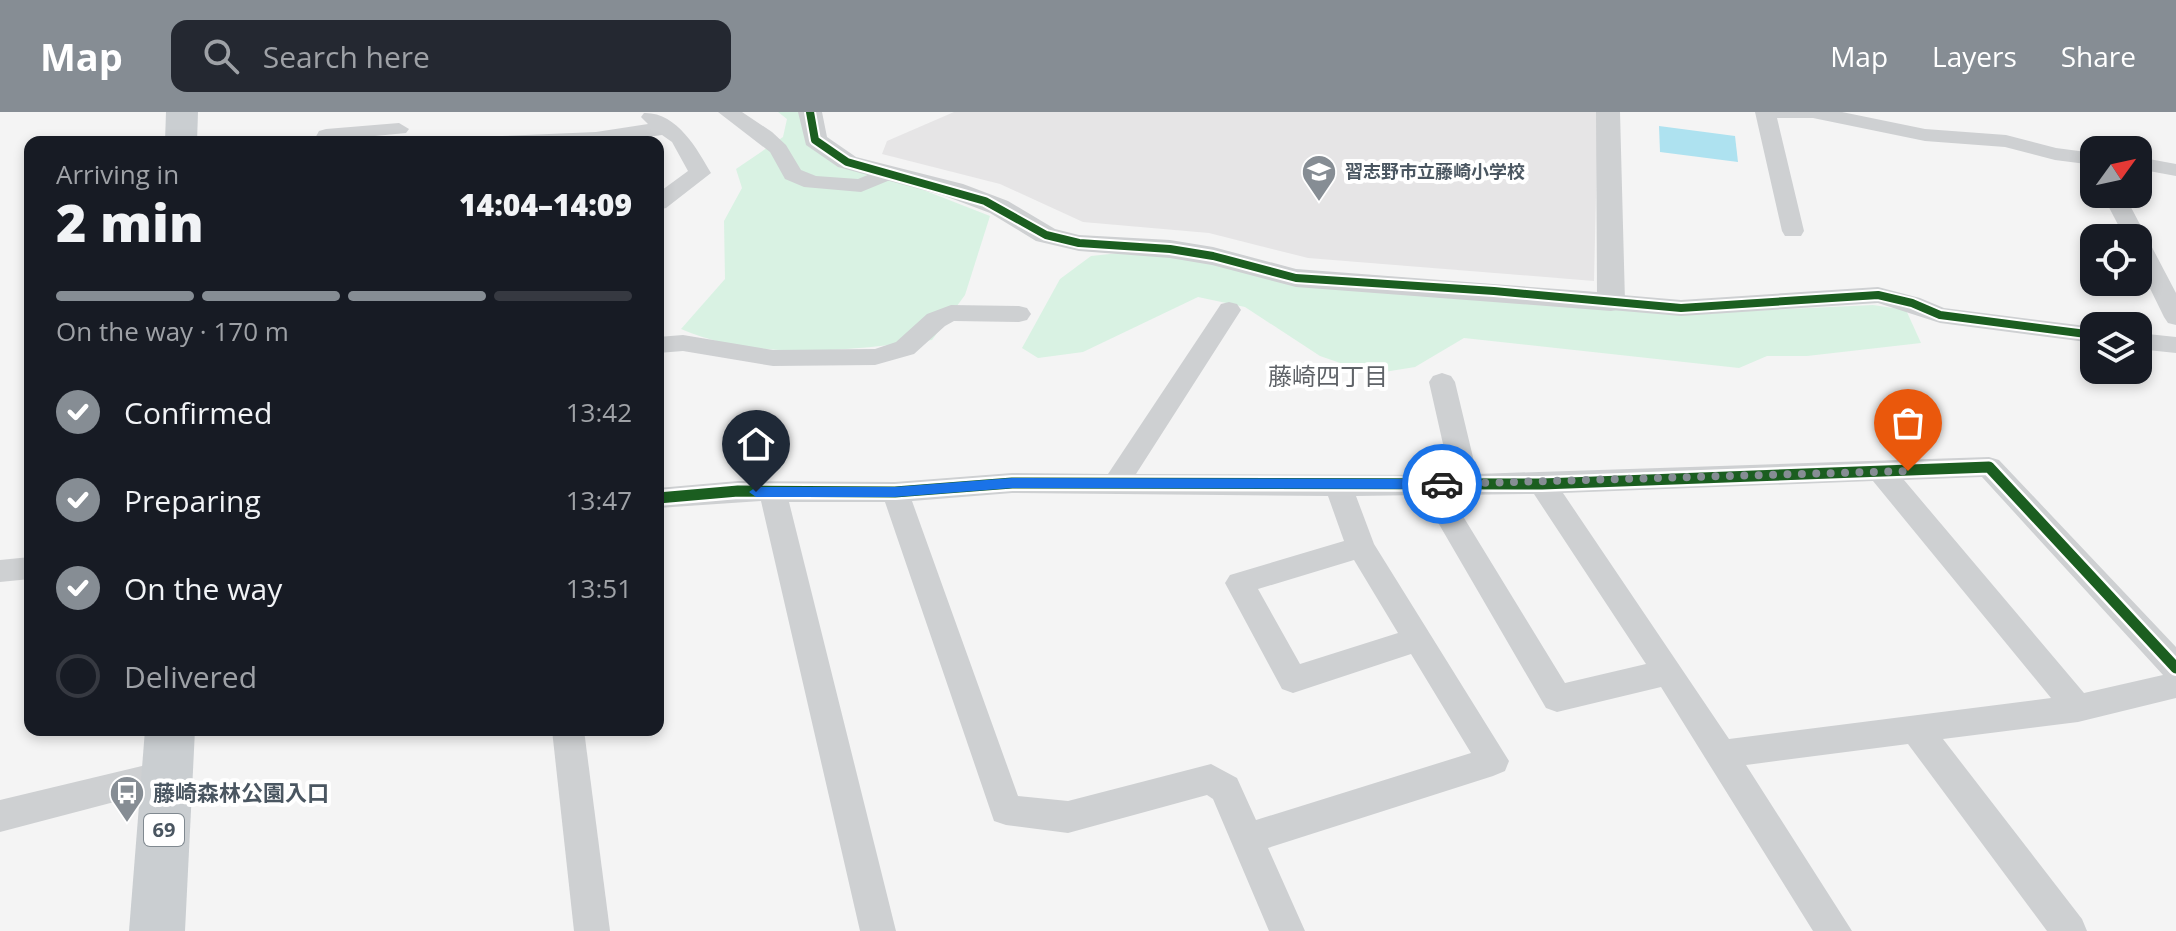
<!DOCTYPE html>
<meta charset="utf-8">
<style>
:root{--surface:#171b24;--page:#242831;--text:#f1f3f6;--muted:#9ea1a6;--line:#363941;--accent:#868d94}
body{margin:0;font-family:"Open Sans","Noto Sans JP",sans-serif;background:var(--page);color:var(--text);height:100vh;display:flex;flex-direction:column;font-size:30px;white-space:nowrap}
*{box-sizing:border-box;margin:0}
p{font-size:26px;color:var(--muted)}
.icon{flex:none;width:44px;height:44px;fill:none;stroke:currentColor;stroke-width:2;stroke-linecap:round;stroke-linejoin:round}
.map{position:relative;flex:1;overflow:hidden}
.details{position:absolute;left:24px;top:24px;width:640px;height:600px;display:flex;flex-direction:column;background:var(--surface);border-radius:16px;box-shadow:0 4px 12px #0003}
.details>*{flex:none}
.needle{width:52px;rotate:57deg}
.fabs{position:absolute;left:2080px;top:24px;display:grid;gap:16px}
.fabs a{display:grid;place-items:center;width:72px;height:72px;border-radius:16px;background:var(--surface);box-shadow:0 4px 12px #0003;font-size:40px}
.pin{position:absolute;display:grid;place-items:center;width:68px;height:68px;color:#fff;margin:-82px -34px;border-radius:50% 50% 50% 0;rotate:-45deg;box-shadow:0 0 8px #0007}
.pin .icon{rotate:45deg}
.courier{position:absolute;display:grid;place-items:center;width:80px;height:80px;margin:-40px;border:6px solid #1a73e8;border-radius:50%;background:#fff;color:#222;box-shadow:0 2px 10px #0007}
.headline em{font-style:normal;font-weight:800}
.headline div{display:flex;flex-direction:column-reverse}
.headline{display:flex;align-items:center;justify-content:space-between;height:136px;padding:0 32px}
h1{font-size:52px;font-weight:800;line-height:60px}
.bar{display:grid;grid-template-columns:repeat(4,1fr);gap:12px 8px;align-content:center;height:96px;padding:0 32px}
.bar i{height:10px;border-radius:6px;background:var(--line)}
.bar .current{background:var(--accent)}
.bar p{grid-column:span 4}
ol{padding:0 32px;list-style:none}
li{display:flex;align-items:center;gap:24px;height:88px}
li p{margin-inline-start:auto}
li .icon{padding:8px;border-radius:50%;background:var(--accent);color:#fff;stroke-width:4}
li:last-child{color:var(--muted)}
li i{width:44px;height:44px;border:4px solid var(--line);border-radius:50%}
header{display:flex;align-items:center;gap:48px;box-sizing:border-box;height:112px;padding:0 40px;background:var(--accent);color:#fff}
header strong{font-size:38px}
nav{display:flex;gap:44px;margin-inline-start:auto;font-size:28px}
.search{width:560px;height:72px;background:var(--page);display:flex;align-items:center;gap:20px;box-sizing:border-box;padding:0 28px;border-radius:16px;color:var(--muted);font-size:30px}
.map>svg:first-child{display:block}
.education{fill:#e6e5e6}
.green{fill:#d9f2e3}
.water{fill:#aee2f0}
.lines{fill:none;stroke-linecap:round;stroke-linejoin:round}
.minor{fill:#ced0d2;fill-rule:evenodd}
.tertiary{fill:#ced0d2;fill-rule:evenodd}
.primary{fill:#caced1;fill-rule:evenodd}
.cycleway-far1-casing{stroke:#fff;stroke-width:12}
.cycleway-casing{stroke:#fff;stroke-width:16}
.cycleway-far1{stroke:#1b5e20;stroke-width:8}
.cycleway{stroke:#1b5e20;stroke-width:11}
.route{fill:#1a73e8}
.done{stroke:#868d94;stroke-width:8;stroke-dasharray:0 14.4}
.labels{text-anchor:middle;stroke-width:8;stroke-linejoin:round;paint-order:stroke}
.far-poi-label{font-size:18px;font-weight:bold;fill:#4a5661;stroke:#fff;text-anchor:start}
.shield{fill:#fff;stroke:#808990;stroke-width:2}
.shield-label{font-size:20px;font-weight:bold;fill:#4a5661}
.poi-label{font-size:22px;font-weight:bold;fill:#4a5661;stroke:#fff;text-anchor:start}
.neighbourhood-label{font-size:24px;fill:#5f6368;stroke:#fff}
</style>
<header>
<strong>Map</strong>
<div class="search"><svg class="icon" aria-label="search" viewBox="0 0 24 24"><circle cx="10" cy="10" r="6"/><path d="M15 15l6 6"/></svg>Search here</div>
<nav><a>Map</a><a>Layers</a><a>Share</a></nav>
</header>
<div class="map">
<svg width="2176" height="819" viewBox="0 0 2176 819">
<rect width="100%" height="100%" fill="#f4f4f4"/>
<!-- education -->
<path class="education" d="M954 0H1598L1594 169 1308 146 1209 121 1083 110 1000 72 882 42 887 29Z"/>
<!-- green -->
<g class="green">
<path d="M778 0H803L808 33 990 104 965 183 932 228C851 238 758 250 681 217L725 167 724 109 742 76 736 57 783 25 787 7Z"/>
<path d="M1138 139 1683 202 1873 193 1906 198 1921 231 1807 244H1767L1739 256 1464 226 1415 255 1372 262 1320 244 1245 195 1198 185 1083 240 1038 246 1022 236 1060 167 1091 144Z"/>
</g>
<!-- water -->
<path class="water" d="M1659 14 1735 24 1738 50 1660 40Z"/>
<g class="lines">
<!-- minor -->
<g class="minor">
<path d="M718 0H742L772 20 786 33 801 58 816 64 858 67 887 55 898 61 895 66 861 80 804 75 785 67 770 40Z"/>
<path d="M1755 0H1842L1925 17 2006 23 2056 36 2094 41V53L2055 48 2005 35 1925 29 1813 6H1777L1804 119 1801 124H1785L1782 119Z"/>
<path d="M644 1C677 0 697 37 711 61L666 96 658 98V81L688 59 672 30 662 23 611 30H492L502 24 596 20 648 12 641 5Z"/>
<path d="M399 11 409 17 406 21 313 30 319 19 326 17Z"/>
<path d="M2138 45 2176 52V64L2138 57Z"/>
<path d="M2102 82H2124L2176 181V213L2168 211 2164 205 2138 152V126H2125Z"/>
<path d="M1878 175 1920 186 1944 196 2094 215V231L1940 211 1878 191 1681 204 1611 198 1603 195 1599 190 1603 185 1611 182 1681 188Z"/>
<path d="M1229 190 1237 192 1241 198 1136 362 1450 363 1429 270 1433 264 1442 261 1451 264 1455 270 1477 362 1989 345 1999 348 2176 535V586L2078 610 1943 627 2082 807 2087 819H2047L1908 632 1746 653 1852 819H1813L1661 575 1557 600 1546 596 1422 383 1356 384 1374 432 1509 649 1505 659 1493 664 1268 736 1305 819H1269L1213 687 1207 683 1068 721 1006 713 994 709 885 390H789L896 819H860L761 389 658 396V376L738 369 895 370 1012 361 1108 362 1221 192ZM1982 365 2163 563 2084 581 1904 368ZM1873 369 2051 586 1729 627 1563 381ZM1012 381 1328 384 1344 429 1230 463 1225 471 1282 577 1293 581 1411 542 1471 641 1256 708 1237 666 1211 652 1068 689 1018 684 912 389ZM1534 382 1646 552 1565 571 1450 383ZM1354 448 1398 521 1300 552 1258 477Z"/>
<path d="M951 193 1019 194 1027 196 1031 202 1027 208 1019 210 954 209 945 214 914 242 875 253 773 254 683 239 658 241V225L683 223 773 238 875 237 896 230 927 202Z"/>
<path d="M2138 221 2176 225V241L2138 237Z"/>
<path d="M30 445V467L0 470V448Z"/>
<path d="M552 618H584L610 819H574Z"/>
<path d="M167 648 179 653 183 663 179 673 0 720V688Z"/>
</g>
<!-- tertiary -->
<path class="tertiary" d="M798 0H822L827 25 856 45 963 72 1008 89 1055 117 1079 123 1170 128 1213 135 1296 157 1597 180 1596 0H1620L1625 190 1621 197 1611 199 1296 175 1212 153 1170 146 1079 139 1036 129 990 101 945 84 838 55 806 33Z"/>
<!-- primary -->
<g class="primary">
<path d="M166 0H198L197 30H165Z"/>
<path d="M145 618H195L185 819H129Z"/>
</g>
<defs>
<path id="cycleway-far1" d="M810 0 815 28 847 50 985 89 1046 123 1079 131 1170 137 1213 144 1296 166 1494 179 1681 196 1878 183 1912 191 1940 203 2094 223"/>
<path id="cycleway" d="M658 386 738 379 895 380 1012 371 1542 372 1989 355 2176 556"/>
</defs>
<!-- cycleway-far1 casing -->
<use href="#cycleway-far1" class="cycleway-far1-casing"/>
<!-- cycleway casing -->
<use href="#cycleway" class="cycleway-casing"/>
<!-- cycleway-far1 -->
<use href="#cycleway-far1" class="cycleway-far1"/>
<!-- cycleway -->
<use href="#cycleway" class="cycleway"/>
</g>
<!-- route -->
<path class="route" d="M1012 366 1442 367 1449 372 1442 377 1012 376 895 385H756L749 380 756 375H895Z"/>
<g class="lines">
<!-- done -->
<path class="done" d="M1442 372 1908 359"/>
</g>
<!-- icons -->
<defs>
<symbol id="school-pin" viewBox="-11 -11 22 30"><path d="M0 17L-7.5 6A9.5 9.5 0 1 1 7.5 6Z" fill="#868d94" stroke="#fff"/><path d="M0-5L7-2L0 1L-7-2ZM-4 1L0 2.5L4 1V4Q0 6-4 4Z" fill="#fff"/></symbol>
<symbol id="bus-pin" viewBox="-11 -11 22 30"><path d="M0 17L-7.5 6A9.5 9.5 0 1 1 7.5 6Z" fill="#868d94" stroke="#fff"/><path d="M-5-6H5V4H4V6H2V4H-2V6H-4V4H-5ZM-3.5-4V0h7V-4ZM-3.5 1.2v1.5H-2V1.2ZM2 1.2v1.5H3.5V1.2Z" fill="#fff"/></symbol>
</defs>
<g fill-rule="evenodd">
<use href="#school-pin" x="1299" y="40" width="40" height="54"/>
<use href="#bus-pin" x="107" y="661" width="40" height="54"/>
</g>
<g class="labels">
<!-- far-poi labels -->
<g class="far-poi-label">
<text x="1345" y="66">習志野市立藤崎小学校</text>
</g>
<!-- shield labels -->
<rect class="shield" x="144" y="702" width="40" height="32" rx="6"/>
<g class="shield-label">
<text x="164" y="725">69</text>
</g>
<!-- poi labels -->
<g class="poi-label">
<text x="153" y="689">藤崎森林公園入口</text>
</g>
<!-- neighbourhood labels -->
<g class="neighbourhood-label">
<text x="1328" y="273">藤崎四丁目</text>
</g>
</g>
</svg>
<div class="fabs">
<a><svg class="needle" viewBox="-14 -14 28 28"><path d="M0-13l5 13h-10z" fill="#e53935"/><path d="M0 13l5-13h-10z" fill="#9ea1a6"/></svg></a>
<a><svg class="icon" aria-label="locate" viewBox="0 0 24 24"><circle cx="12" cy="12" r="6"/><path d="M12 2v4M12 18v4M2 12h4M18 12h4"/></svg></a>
<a><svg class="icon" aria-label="layers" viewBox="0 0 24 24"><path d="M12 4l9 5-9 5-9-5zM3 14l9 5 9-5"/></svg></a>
</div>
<div class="pin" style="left:1908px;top:359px;background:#ea580c"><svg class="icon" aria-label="bag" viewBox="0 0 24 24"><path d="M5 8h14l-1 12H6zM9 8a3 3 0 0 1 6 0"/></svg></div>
<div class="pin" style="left:756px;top:380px;background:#1f2937"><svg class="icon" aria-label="home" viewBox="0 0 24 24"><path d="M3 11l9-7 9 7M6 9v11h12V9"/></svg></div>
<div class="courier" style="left:1442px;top:372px"><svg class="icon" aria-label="car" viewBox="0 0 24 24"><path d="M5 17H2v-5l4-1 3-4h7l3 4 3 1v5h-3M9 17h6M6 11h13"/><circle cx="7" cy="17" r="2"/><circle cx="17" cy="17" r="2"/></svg></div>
<section class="details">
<div class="headline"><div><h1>2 min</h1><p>Arriving in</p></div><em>14:04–14:09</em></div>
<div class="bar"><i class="current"></i><i class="current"></i><i class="current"></i><i></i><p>On the way · 170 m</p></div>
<ol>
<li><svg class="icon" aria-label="check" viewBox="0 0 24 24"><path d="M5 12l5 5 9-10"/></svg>Confirmed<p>13:42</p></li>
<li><svg class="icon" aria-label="check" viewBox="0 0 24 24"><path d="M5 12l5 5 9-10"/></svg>Preparing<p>13:47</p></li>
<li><svg class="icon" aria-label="check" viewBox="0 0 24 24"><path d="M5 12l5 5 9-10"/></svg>On the way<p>13:51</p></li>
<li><i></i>Delivered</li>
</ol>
</section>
</div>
